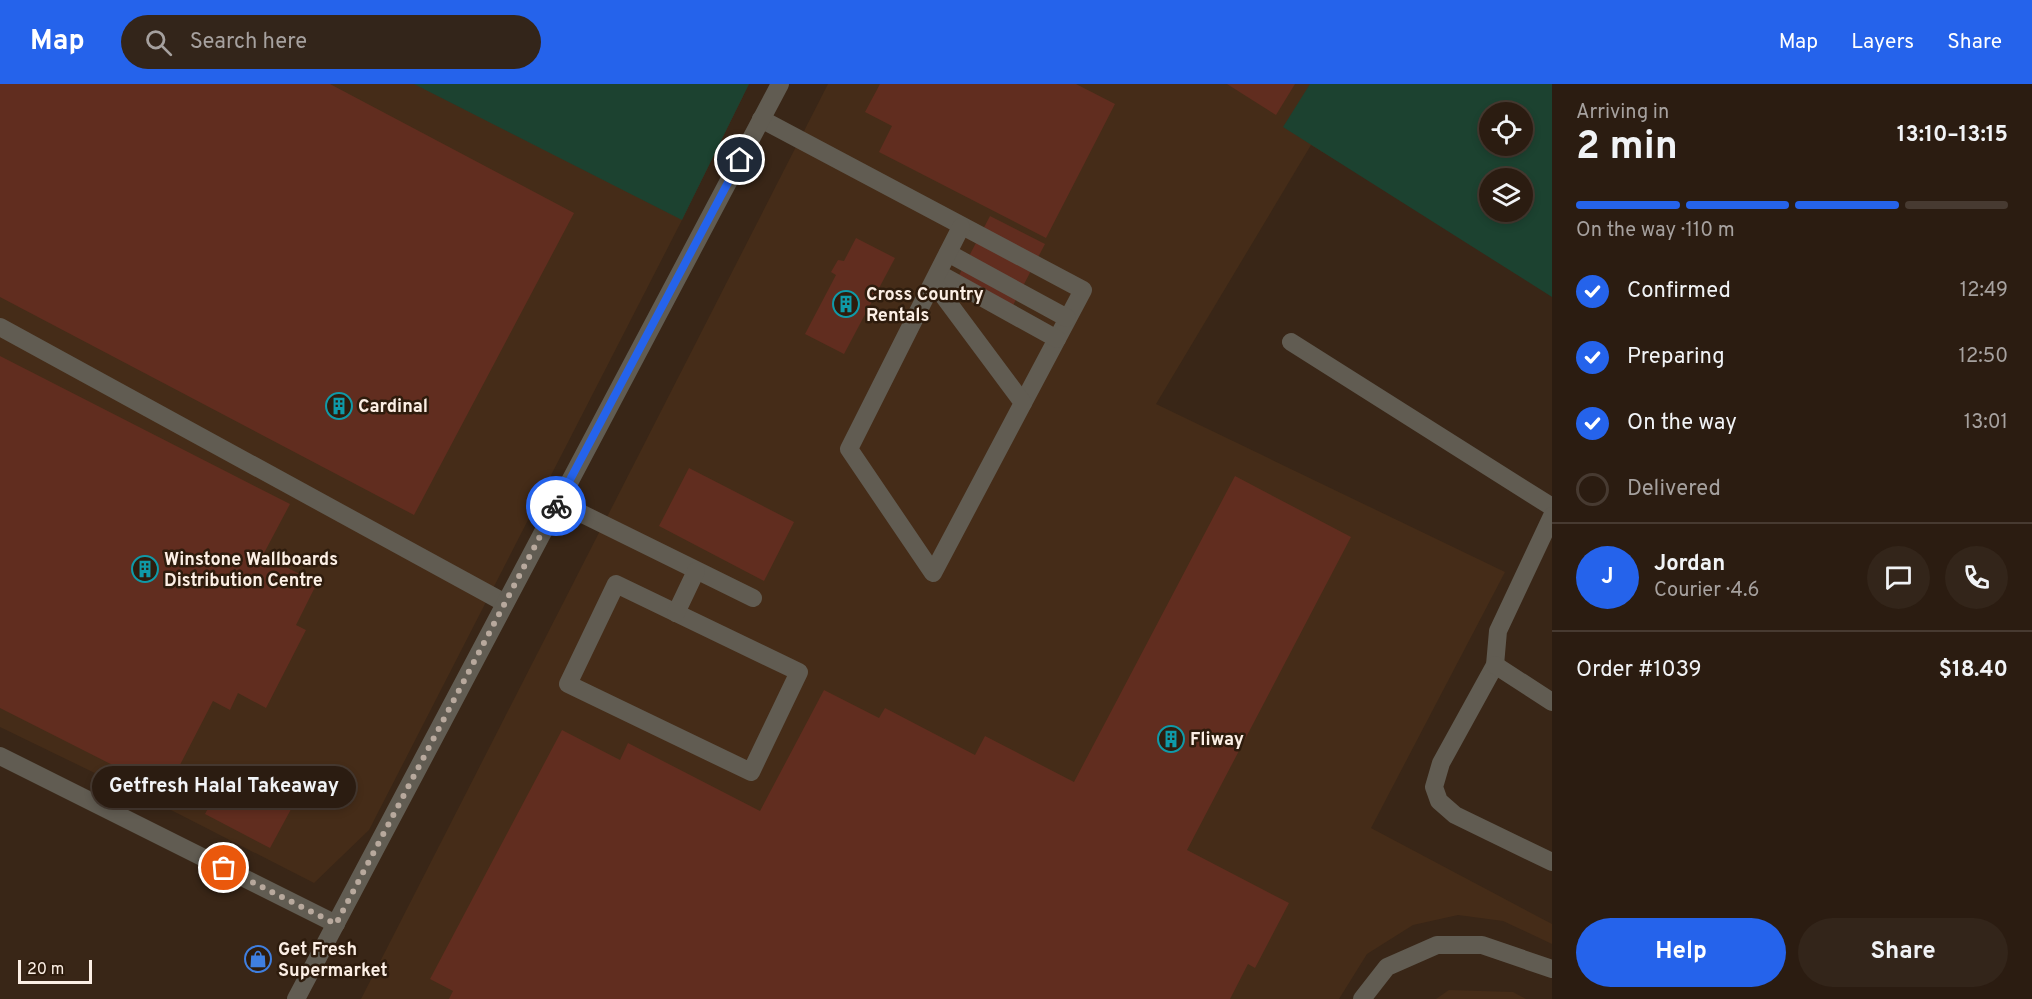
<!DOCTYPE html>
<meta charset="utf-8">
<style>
:root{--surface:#2b1c11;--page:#33251a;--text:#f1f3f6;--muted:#a6a19f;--line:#473a31;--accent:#2563eb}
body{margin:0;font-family:Overpass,sans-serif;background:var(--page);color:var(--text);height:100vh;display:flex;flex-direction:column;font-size:22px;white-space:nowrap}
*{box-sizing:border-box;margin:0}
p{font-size:20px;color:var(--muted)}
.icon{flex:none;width:33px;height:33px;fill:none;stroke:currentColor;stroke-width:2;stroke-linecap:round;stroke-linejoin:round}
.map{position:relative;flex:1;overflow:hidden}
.details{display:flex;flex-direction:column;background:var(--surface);width:480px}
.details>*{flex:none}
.controls{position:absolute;left:1479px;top:18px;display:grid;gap:12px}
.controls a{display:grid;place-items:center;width:54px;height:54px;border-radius:50%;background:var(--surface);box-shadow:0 3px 9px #0003,0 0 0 2px var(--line);font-size:30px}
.scale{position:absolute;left:18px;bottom:15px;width:74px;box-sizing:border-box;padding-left:6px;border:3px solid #fcefe5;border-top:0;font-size:16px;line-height:21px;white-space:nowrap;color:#fcefe5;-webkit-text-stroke:4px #2e1c0d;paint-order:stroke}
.pin{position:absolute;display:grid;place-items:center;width:51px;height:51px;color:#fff;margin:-26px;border:3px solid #fff;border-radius:50%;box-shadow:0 2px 6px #0007}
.courier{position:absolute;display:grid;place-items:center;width:60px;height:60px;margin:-30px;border:4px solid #2563eb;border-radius:50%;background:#fff;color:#222;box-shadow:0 2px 8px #0007}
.bubble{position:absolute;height:42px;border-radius:21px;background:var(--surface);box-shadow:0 3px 9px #0003,0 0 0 2px var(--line);font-size:20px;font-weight:700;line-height:42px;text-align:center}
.headline em{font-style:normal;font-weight:700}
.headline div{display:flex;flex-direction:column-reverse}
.headline{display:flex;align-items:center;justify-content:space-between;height:102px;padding:0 24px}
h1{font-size:39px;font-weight:700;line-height:45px}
.bar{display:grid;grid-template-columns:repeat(4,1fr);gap:9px 6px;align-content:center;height:72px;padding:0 24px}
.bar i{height:8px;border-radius:4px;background:var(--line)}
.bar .selected{background:var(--accent)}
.bar p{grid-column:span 4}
.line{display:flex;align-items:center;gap:15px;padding:0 24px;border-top:2px solid var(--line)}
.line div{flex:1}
.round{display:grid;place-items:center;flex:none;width:63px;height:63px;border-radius:32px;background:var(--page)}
ol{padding:0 24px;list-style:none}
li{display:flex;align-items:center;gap:18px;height:66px}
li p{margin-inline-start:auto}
li .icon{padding:6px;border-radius:50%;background:var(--accent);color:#fff;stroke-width:4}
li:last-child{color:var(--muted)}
li i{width:33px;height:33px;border:3px solid var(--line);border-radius:50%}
.button{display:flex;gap:12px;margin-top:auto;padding:12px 24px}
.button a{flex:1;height:69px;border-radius:36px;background:var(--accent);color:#fff;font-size:24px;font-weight:700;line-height:69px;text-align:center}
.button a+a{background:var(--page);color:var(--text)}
header{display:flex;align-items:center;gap:36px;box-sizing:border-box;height:84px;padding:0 30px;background:var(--accent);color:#fff}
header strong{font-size:28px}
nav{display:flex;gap:33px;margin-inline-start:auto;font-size:21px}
.search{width:420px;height:54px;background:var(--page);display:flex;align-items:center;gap:15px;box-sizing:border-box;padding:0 21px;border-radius:33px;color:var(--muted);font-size:22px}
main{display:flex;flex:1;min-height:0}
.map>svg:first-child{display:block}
.built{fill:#452c18;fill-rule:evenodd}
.green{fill:#1c4230;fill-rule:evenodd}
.building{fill:#612d1f}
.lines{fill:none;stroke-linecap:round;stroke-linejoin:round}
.minor{stroke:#615c52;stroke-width:18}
.done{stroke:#b8a99d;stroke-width:6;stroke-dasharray:0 10.8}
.route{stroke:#2563eb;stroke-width:8}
.labels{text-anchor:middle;stroke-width:5;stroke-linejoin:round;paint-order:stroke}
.poi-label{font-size:18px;font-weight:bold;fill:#fcefe5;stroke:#2e1c0d;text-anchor:start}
</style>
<header>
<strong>Map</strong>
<div class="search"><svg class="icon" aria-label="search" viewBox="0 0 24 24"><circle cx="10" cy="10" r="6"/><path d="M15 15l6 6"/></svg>Search here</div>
<nav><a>Map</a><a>Layers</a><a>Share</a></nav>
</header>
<main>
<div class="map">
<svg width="1552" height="915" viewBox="0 0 1552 915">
<rect width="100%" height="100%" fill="#392617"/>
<!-- built -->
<g class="built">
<path d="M0 0H749L682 136 369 746 314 799 173 727 0 643Z"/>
<path d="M828 0H1552V211L1442 140 1311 61 1156 320 1505 488 1371 744 1552 840V860L1503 837 1458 831 1413 841 1367 870 1339 915H361ZM1490 28H1522V62H1490ZM1490 94H1522V128H1490Z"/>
<path d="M1449 906 1513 908 1526 915H1436Z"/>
</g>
<!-- green -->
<g class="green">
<path d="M414 0H749L682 136Z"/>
<path d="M1310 0H1552V213L1283 43ZM1522 28V62H1490V28ZM1522 94V128H1490V94Z"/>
</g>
<!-- building -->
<g class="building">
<path d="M0 0H330L574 129 414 431 0 213Z"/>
<path d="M880 0H1076L1115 20 1046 154 879 68 892 42 865 28Z"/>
<path d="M1227 0H1295L1276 31Z"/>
<path d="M990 132 1045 160 1010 227 955 199Z"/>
<path d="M856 154 895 174 844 270 805 250 836 191 831 188 838 176 844 177Z"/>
<path d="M0 272 290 420 263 471 317 499 296 541 306 546 266 624 238 609 230 626 213 617 166 708 0 624Z"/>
<path d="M689 384 794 438 764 497 659 442Z"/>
<path d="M1235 392 1351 453 1187 766 1289 819 1255 884 1248 880 1230 915H449L453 907 430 895 562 646 620 676 628 659 760 727 824 606 879 634 885 624 975 671 985 652 1074 698Z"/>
<path d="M232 681 296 716 270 764 205 730 213 715 206 711 221 682 229 687Z"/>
</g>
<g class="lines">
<!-- minor -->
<g class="minor">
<path d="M761 35 1083 206 1023 319"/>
<path d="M948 169 1067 234"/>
<path d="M938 189 1057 255"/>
<path d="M933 198 849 365 933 489 1023 319 933 198 961 143"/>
<path d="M0 243 505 519"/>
<path d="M1291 258 1552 423"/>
<path d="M558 418 753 514"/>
<path d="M1552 432 1498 547 1495 581 1441 679 1434 703 1439 717 1455 731 1552 778"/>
<path d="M616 500 799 588 751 688 568 600Z"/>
<path d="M676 529 696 487"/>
<path d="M1495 581 1552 618"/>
<path d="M0 672 336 840"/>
<path d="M296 915 780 0"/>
<path d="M1362 915 1387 883 1437 861H1482L1552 885"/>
</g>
</g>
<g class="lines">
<!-- done -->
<path class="done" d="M224 784 336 840 556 422"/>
<!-- route -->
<path class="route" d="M556 422 740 76"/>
</g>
<!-- icons -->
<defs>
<symbol id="building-ring" viewBox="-11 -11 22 22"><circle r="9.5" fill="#2e1c0d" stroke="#0f9aa8" stroke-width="1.5"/><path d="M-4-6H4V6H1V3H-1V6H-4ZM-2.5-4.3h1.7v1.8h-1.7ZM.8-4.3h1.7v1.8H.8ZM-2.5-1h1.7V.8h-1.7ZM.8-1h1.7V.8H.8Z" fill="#0f9aa8"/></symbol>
<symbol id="shop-ring" viewBox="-11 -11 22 22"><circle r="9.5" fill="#2e1c0d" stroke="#3f7fe0" stroke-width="1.5"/><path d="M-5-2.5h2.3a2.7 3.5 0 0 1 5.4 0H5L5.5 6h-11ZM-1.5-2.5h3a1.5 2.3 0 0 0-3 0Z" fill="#3f7fe0"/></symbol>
</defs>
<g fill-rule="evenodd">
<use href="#building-ring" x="831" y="205" width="30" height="30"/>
<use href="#building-ring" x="324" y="307" width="30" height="30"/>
<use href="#building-ring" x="130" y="470" width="30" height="30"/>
<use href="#building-ring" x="1156" y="640" width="30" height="30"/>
<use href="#shop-ring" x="243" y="860" width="30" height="30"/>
</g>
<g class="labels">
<!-- poi labels -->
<g class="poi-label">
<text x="866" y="216">Cross Country<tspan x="866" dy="21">Rentals</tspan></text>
<text x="358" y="328">Cardinal</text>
<text x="164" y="481">Winstone Wallboards<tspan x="164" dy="21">Distribution Centre</tspan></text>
<text x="1190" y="661">Fliway</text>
<text x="278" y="871">Get Fresh<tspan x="278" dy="21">Supermarket</tspan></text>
</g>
</g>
</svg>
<div class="controls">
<a><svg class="icon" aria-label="locate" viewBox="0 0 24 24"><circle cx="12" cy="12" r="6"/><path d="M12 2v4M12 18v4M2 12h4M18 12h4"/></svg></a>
<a><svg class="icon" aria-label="layers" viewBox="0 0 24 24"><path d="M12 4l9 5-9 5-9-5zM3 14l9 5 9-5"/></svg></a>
</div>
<div class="scale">20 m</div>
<div class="pin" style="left:224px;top:784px;background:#ea580c"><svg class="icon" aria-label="bag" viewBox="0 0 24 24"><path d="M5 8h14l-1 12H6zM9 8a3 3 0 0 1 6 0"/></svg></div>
<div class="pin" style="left:740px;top:76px;background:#1f2937"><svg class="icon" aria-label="home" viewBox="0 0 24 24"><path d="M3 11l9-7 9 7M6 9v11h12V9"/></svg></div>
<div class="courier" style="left:556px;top:422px"><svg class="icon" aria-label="bike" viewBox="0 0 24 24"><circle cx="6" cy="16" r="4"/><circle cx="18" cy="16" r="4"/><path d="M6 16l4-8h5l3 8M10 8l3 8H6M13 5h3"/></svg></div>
<div class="bubble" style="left:92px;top:682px;width:264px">Getfresh Halal Takeaway</div>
</div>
<section class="details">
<div class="headline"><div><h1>2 min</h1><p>Arriving in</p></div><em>13:10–13:15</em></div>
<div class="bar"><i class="selected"></i><i class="selected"></i><i class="selected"></i><i></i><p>On the way · 110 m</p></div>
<ol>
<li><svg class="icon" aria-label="check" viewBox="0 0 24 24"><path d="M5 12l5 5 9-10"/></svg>Confirmed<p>12:49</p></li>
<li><svg class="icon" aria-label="check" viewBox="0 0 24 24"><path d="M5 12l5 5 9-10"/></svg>Preparing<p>12:50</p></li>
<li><svg class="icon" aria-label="check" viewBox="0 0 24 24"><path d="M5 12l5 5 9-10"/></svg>On the way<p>13:01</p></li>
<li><i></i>Delivered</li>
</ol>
<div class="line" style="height:108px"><b class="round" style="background:var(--accent);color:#fff">J</b><div><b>Jordan</b><p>Courier · 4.6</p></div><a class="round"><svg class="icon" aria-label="chat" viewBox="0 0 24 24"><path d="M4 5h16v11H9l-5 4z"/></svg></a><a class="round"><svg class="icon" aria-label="phone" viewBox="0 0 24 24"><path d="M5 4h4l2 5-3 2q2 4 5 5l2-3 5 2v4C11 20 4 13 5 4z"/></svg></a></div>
<div class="line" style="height:78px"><div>Order #1039</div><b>$18.40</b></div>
<div class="button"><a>Help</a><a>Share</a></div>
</section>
</main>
